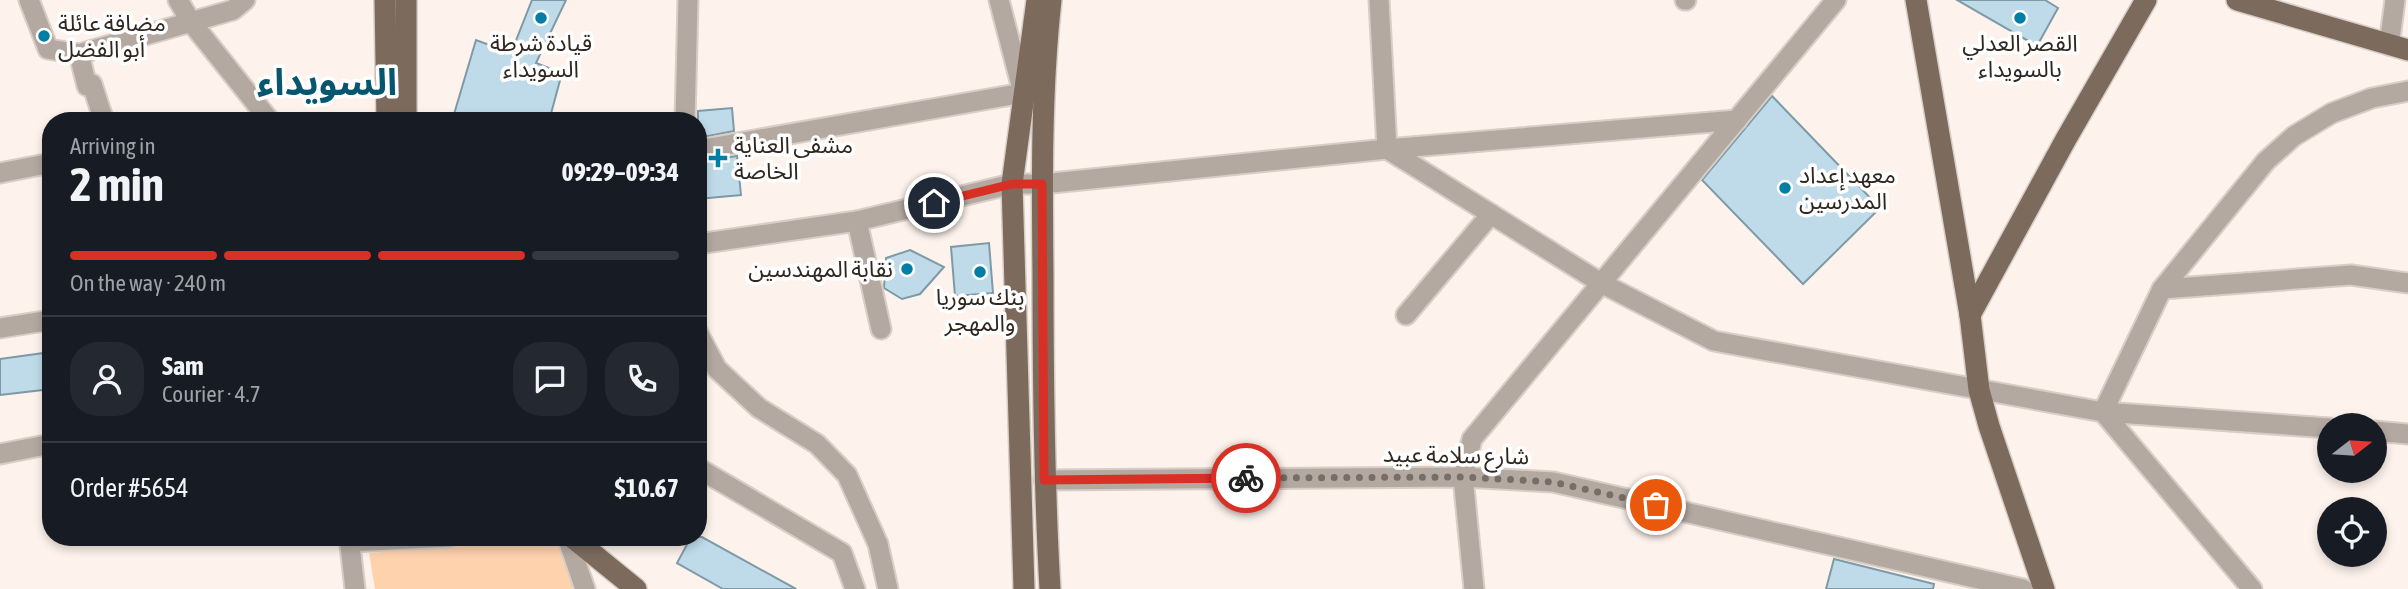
<!DOCTYPE html>
<meta charset="utf-8">
<style>
:root{--surface:#171b24;--page:#242831;--text:#f1f3f6;--muted:#9ea1a6;--line:#363941;--accent:#d93025}
body{margin:0;font-family:"Asap Condensed","Noto Sans Arabic",sans-serif;background:var(--page);color:var(--text);height:100vh;display:flex;flex-direction:column;font-size:26px;white-space:nowrap}
*{box-sizing:border-box;margin:0}
p{font-size:23px;color:var(--muted)}
.icon{flex:none;width:38px;height:38px;fill:none;stroke:currentColor;stroke-width:2;stroke-linecap:round;stroke-linejoin:round}
.map{position:relative;flex:1;overflow:hidden}
.sheet{position:absolute;left:42px;top:112px;width:665px;height:434px;display:flex;flex-direction:column;background:var(--surface);border-radius:28px;box-shadow:0 4px 10px #0003}
.sheet>*{flex:none}
.needle{width:46px;rotate:73deg}
.buttons{position:absolute;left:2317px;top:413px;display:grid;gap:14px}
.buttons a{display:grid;place-items:center;width:70px;height:70px;border-radius:50%;background:var(--surface);box-shadow:0 4px 10px #0003;font-size:35px}
.pin{position:absolute;display:grid;place-items:center;width:60px;height:60px;color:#fff;margin:-30px;border:4px solid #fff;border-radius:50%;box-shadow:0 2px 7px #0007}
.courier{position:absolute;display:grid;place-items:center;width:70px;height:70px;margin:-35px;border:5px solid #d93025;border-radius:50%;background:#fff;color:#222;box-shadow:0 2px 9px #0007}
.overview em{font-style:normal;font-weight:700}
.overview div{display:flex;flex-direction:column-reverse}
.overview{display:flex;align-items:center;justify-content:space-between;height:119px;padding:0 28px}
h1{font-size:46px;font-weight:700;line-height:52px}
.bar{display:grid;grid-template-columns:repeat(4,1fr);gap:10px 7px;align-content:center;height:84px;padding:0 28px}
.bar i{height:9px;border-radius:5px;background:var(--line)}
.bar .on{background:var(--accent)}
.bar p{grid-column:span 4}
.line{display:flex;align-items:center;gap:18px;padding:0 28px;border-top:2px solid var(--line)}
.line div{flex:1}
.round{display:grid;place-items:center;flex:none;width:74px;height:74px;border-radius:28px;background:var(--page)}
.map>svg:first-child{display:block}
.green{fill:#fed2ad}
.building{fill:#bfdbe9;stroke:#7f9aa7;stroke-width:2}
.lines{fill:none;stroke-linecap:round;stroke-linejoin:round}
.minor-casing{stroke:#d8cec7;stroke-width:23}
.major-casing{stroke:#d8cec7;stroke-width:24}
.minor{stroke:#b3a9a1;stroke-width:19}
.major{stroke:#7c6b5d;stroke-width:21}
.done{stroke:#776e67;stroke-width:7;stroke-dasharray:0 12.6}
.route{stroke:#d93025;stroke-width:9}
.poi-dot{fill:#007ea4;stroke:#fff;stroke-width:2.5}
.labels{text-anchor:middle;stroke-width:7;stroke-linejoin:round;paint-order:stroke}
.poi-label{font-size:23px;fill:#2f2720;stroke:#fff;text-anchor:start}
.street-label{font-size:23px;fill:#2f2720;stroke:#fff}
.town-label{font-size:37px;font-weight:bold;fill:#075670;stroke:#fff}
</style>
<div class="map">
<svg width="2408" height="589" viewBox="0 0 2408 589">
<rect width="100%" height="100%" fill="#fdf3ec"/>
<!-- green -->
<path class="green" d="M560 538 575 589H375L369 553Z"/>
<!-- building -->
<g class="building">
<path d="M532 0H566L536 63 562 73 549 121H452L476 40 511 53Z"/>
<path d="M1957 0H2045L2058 8 2037 46Z"/>
<path d="M1772 96 1880 208 1803 284 1702 180Z"/>
<path d="M732 108 734 131 698 138V111Z"/>
<path d="M737 156 741 195 698 199V162Z"/>
<path d="M989 243 993 293 955 296 951 247Z"/>
<path d="M910 250 944 267 920 294 902 299 884 288 886 258Z"/>
<path d="M51 352V389L0 395V359Z"/>
<path d="M691 537H702L796 589H723L677 563Z"/>
<path d="M1834 559 1934 584 1933 589H1826Z"/>
</g>
<g class="lines">
<defs>
<g id="minor">
<path d="M29 0 48 49 79 54 233 10 245 0"/>
<path d="M178 0 191 22 270 121"/>
<path d="M1379 0 1387 149 1601 283 1714 341 2103 412 2329 428"/>
<path d="M1685 0H1686"/>
<path d="M2389 45 2395 0"/>
<path d="M79 54 87 86 92 84 104 121"/>
<path d="M685 121 688 0"/>
<path d="M698 150 1023 93 999 0"/>
<path d="M0 173 51 163"/>
<path d="M857 221 881 329"/>
<path d="M698 244 857 221 1012 184H1042L1387 149 1737 120"/>
<path d="M2162 289 2351 275 2408 283"/>
<path d="M1406 315 1491 214"/>
<path d="M0 328 51 320"/>
<path d="M698 333 717 369 759 408 817 444 847 475 878 544 888 589"/>
<path d="M2375 431 2408 434"/>
<path d="M0 454 51 444"/>
<path d="M698 468 842 553 855 589"/>
<path d="M1044 480 1463 477 1553 482 2023 589"/>
<path d="M349 537 355 589"/>
<path d="M567 537 585 589"/>
<path d="M350 542 449 537"/>
<path d="M1474 589 1463 477 1472 439 1836 0"/>
<path d="M2252 589 2103 412 2162 289 2266 161 2294 136 2332 113 2372 98 2408 91"/>
</g>
<g id="major">
<path d="M385 0 387 121"/>
<path d="M1916 0 1970 315 1979 390 1989 426 2044 589"/>
<path d="M2237 0 2408 50"/>
<path d="M406 121V0"/>
<path d="M1970 315 2066 139 2146 0"/>
<path d="M572 537 636 589"/>
<path d="M1024 589 1012 184 1037 0"/>
<path d="M1050 589C1044 485 1043 380 1043 276 1042 184 1041 91 1051 0"/>
</g>
</defs>
<!-- minor casing -->
<use href="#minor" class="minor-casing"/>
<!-- major casing -->
<use href="#major" class="major-casing"/>
<!-- minor -->
<use href="#minor" class="minor"/>
<!-- major -->
<use href="#major" class="major"/>
</g>
<g class="lines">
<!-- done -->
<path class="done" d="M1246 478 1464 477 1553 482 1656 505"/>
<!-- route -->
<path class="route" d="M934 203 1012 184H1042L1044 480 1246 478"/>
</g>
<!-- markers -->
<g class="poi-dot">
<circle cx="541" cy="18" r="7"/>
<circle cx="2020" cy="18" r="7"/>
<circle cx="44" cy="36" r="7"/>
<path d="M714.5 147.5h7v7h7v7h-7v7h-7v-7h-7v-7h7z"/>
<circle cx="1785" cy="188" r="7"/>
<circle cx="907" cy="269" r="7"/>
<circle cx="980" cy="272" r="7"/>
</g>
<g class="labels">
<!-- poi labels -->
<g class="poi-label">
<text x="58" y="31">مضافة عائلة<tspan x="58" dy="26">أبو الفضل</tspan></text>
<text x="541" y="51" text-anchor="middle">قيادة شرطة<tspan x="541" dy="26">السويداء</tspan></text>
<text x="2020" y="51" text-anchor="middle">القصر العدلي<tspan x="2020" dy="26">بالسويداء</tspan></text>
<text x="734" y="153">مشفى العناية<tspan x="734" dy="26">الخاصة</tspan></text>
<text x="1799" y="183">معهد إعداد<tspan x="1799" dy="26">المدرسين</tspan></text>
<text x="893" y="277" text-anchor="end">نقابة المهندسين</text>
<text x="980" y="305" text-anchor="middle">بنك سوريا<tspan x="980" dy="26">والمهجر</tspan></text>
</g>
<!-- street labels -->
<g class="street-label">
<text transform="translate(1456 455) rotate(1)" y="8">شارع سلامة عبيد</text>
</g>
<!-- town labels -->
<g class="town-label">
<text x="327" y="95">السويداء</text>
</g>
</g>
</svg>
<div class="buttons">
<a><svg class="needle" viewBox="-14 -14 28 28"><path d="M0-13l5 13h-10z" fill="#e53935"/><path d="M0 13l5-13h-10z" fill="#9ea1a6"/></svg></a>
<a><svg class="icon" aria-label="locate" viewBox="0 0 24 24"><circle cx="12" cy="12" r="6"/><path d="M12 2v4M12 18v4M2 12h4M18 12h4"/></svg></a>
</div>
<div class="pin" style="left:1656px;top:505px;background:#ea580c"><svg class="icon" aria-label="bag" viewBox="0 0 24 24"><path d="M5 8h14l-1 12H6zM9 8a3 3 0 0 1 6 0"/></svg></div>
<div class="pin" style="left:934px;top:203px;background:#1f2937"><svg class="icon" aria-label="home" viewBox="0 0 24 24"><path d="M3 11l9-7 9 7M6 9v11h12V9"/></svg></div>
<div class="courier" style="left:1246px;top:478px"><svg class="icon" aria-label="bike" viewBox="0 0 24 24"><circle cx="6" cy="16" r="4"/><circle cx="18" cy="16" r="4"/><path d="M6 16l4-8h5l3 8M10 8l3 8H6M13 5h3"/></svg></div>
<section class="sheet">
<div class="overview"><div><h1>2 min</h1><p>Arriving in</p></div><em>09:29–09:34</em></div>
<div class="bar"><i class="on"></i><i class="on"></i><i class="on"></i><i></i><p>On the way · 240 m</p></div>
<div class="line" style="height:126px"><a class="round"><svg class="icon" aria-label="person" viewBox="0 0 24 24"><circle cx="12" cy="8" r="4"/><path d="M4 21q1-7 8-7t8 7"/></svg></a><div><b>Sam</b><p>Courier · 4.7</p></div><a class="round"><svg class="icon" aria-label="chat" viewBox="0 0 24 24"><path d="M4 5h16v11H9l-5 4z"/></svg></a><a class="round"><svg class="icon" aria-label="phone" viewBox="0 0 24 24"><path d="M5 4h4l2 5-3 2q2 4 5 5l2-3 5 2v4C11 20 4 13 5 4z"/></svg></a></div>
<div class="line" style="height:91px"><div>Order #5654</div><b>$10.67</b></div>
</section>
</div>
